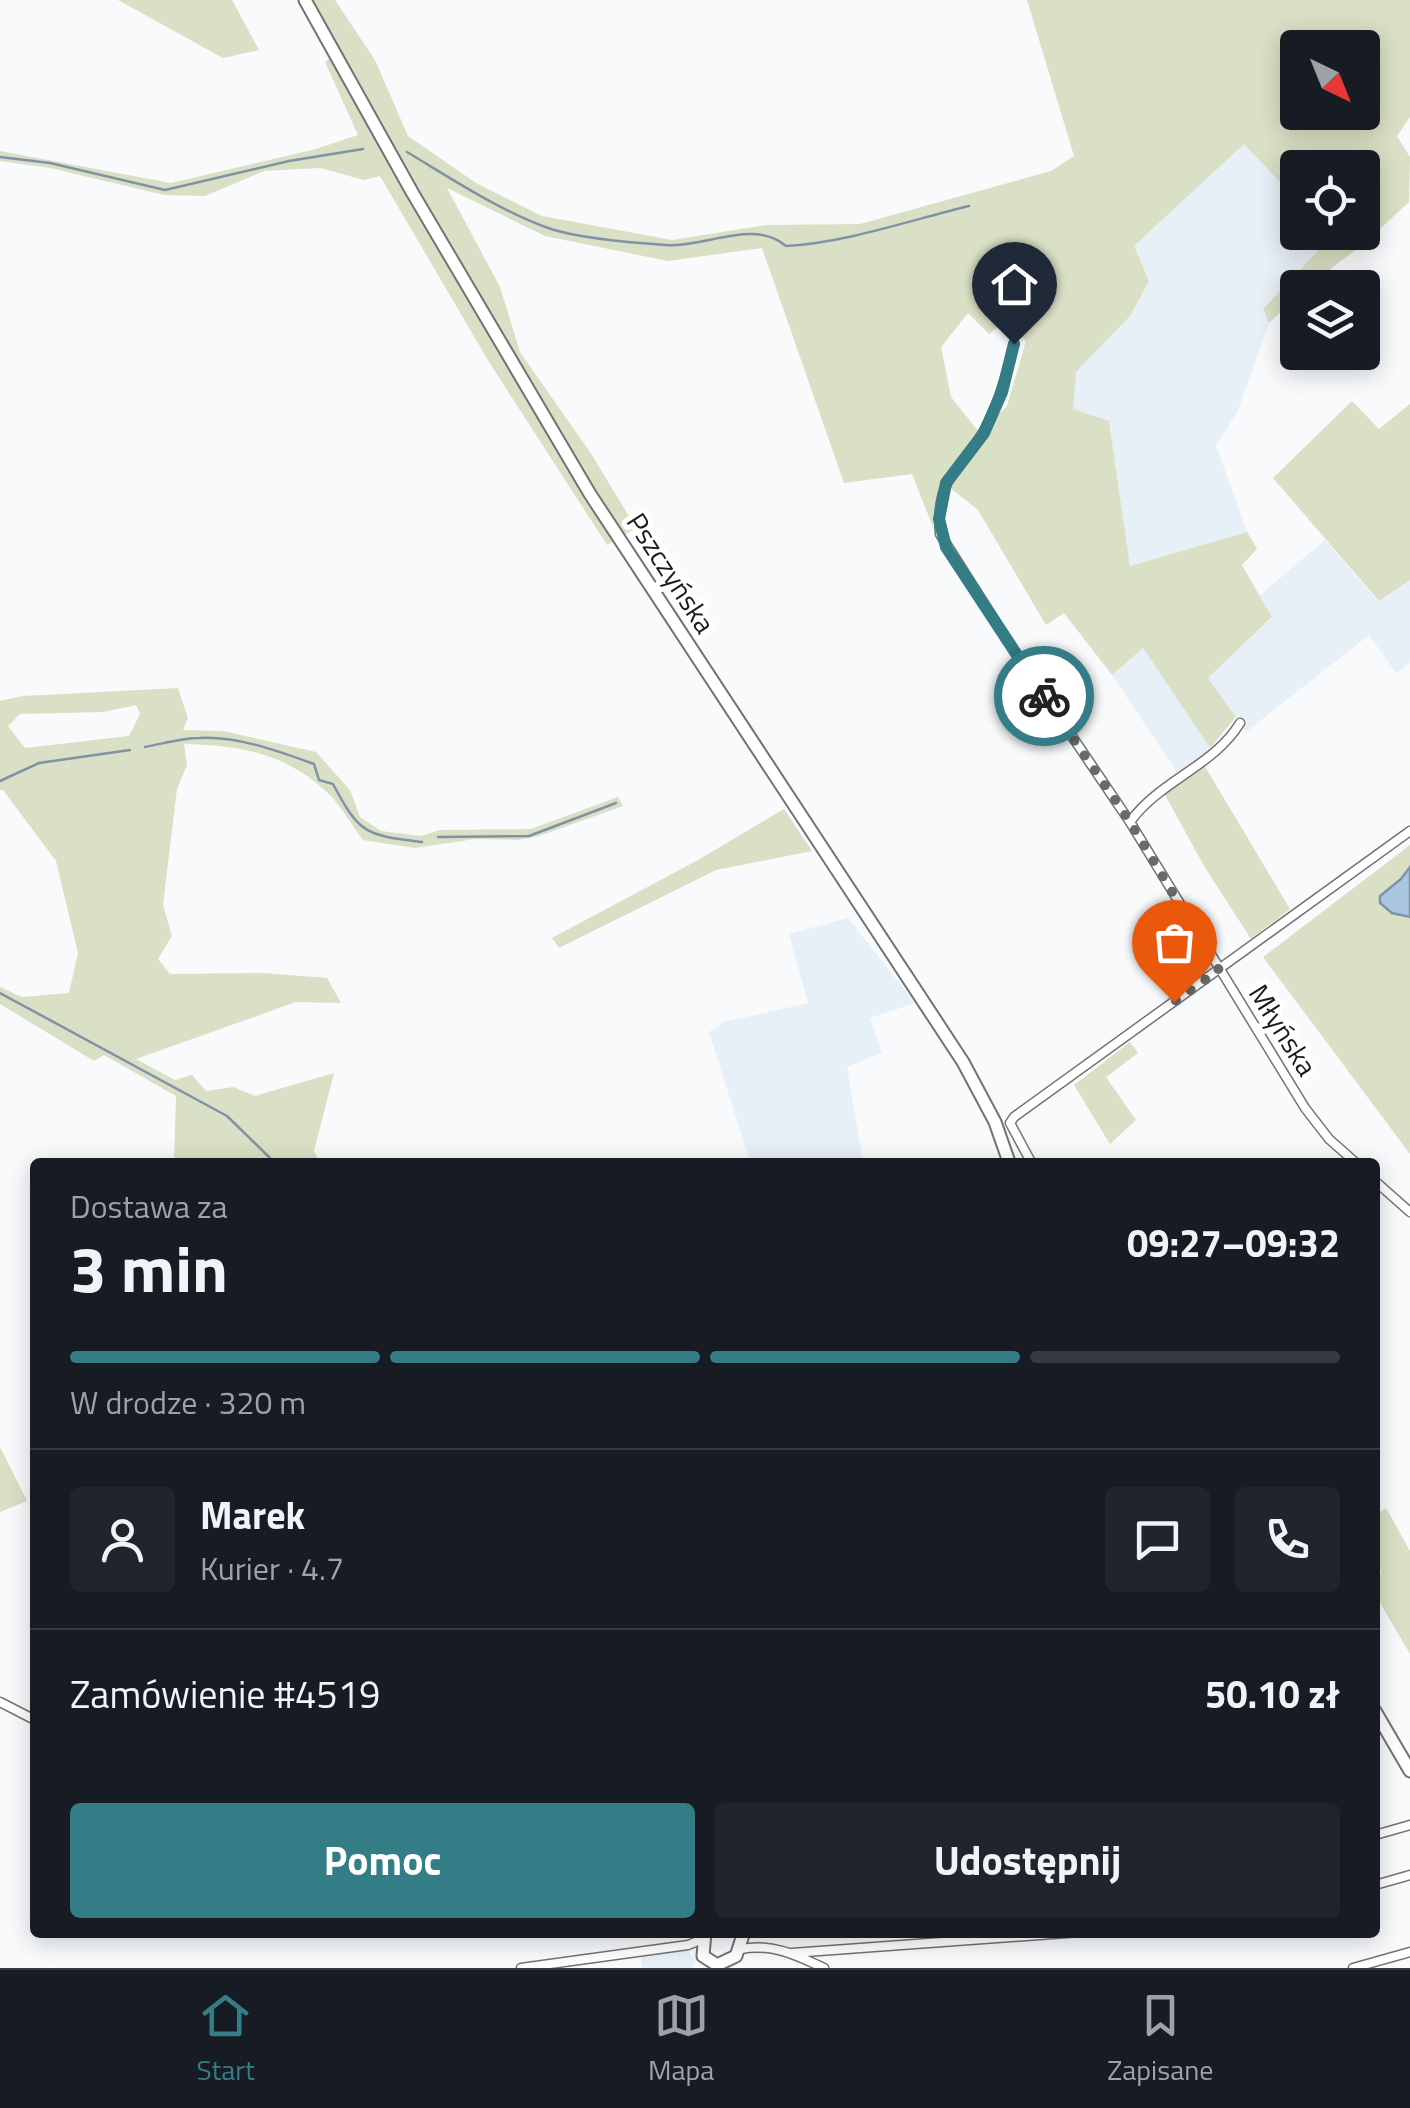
<!DOCTYPE html>
<html lang="pl">
<meta charset="utf-8">
<style>
:root{--surface:#171b24;--page:#20242c;--text:#f1f3f6;--muted:#9ea1a6;--line:#363941;--accent:#357d86}
body{margin:0;font-family:"Titillium Web",sans-serif;background:var(--page);color:var(--text);height:100vh;display:flex;flex-direction:column;font-size:38px;white-space:nowrap}
*{box-sizing:border-box;margin:0}
p{font-size:32px;color:var(--muted)}
.icon{flex:none;width:55px;height:55px;fill:none;stroke:currentColor;stroke-width:2;stroke-linecap:round;stroke-linejoin:round}
.map{position:relative;flex:1;overflow:hidden}
.side{position:absolute;left:30px;top:1158px;width:1350px;height:780px;display:flex;flex-direction:column;background:var(--surface);border-radius:10px;box-shadow:0 5px 25px #0003}
.side>*{flex:none}
.needle{width:65px;rotate:137deg}
.controls{position:absolute;left:1280px;top:30px;display:grid;gap:20px}
.controls a{display:grid;place-items:center;width:100px;height:100px;border-radius:10px;background:var(--surface);box-shadow:0 5px 25px #0003;font-size:50px}
.pin{position:absolute;display:grid;place-items:center;width:85px;height:85px;color:#fff;margin:-102px -42px;border-radius:50% 50% 50% 0;rotate:-45deg;box-shadow:0 0 10px #0007}
.pin .icon{rotate:45deg}
.courier{position:absolute;display:grid;place-items:center;width:100px;height:100px;margin:-50px;border:8px solid #357d86;border-radius:50%;background:#fff;color:#222;box-shadow:0 2px 12px #0007}
.headline em{font-style:normal;font-weight:700}
.headline div{display:flex;flex-direction:column-reverse}
.headline{display:flex;align-items:center;justify-content:space-between;height:170px;padding:0 40px}
h1{font-size:65px;font-weight:700;line-height:75px}
.bar{display:grid;grid-template-columns:repeat(4,1fr);gap:15px 10px;align-content:center;height:120px;padding:0 40px}
.bar i{height:12px;border-radius:8px;background:var(--line)}
.bar .on{background:var(--accent)}
.bar p{grid-column:span 4}
.line{display:flex;align-items:center;gap:25px;padding:0 40px;border-top:2px solid var(--line)}
.line div{flex:1}
.round{display:grid;place-items:center;flex:none;width:105px;height:105px;border-radius:10px;background:var(--page)}
.cta{display:flex;gap:20px;margin-top:auto;padding:20px 40px}
.cta a{flex:1;height:115px;border-radius:10px;background:var(--accent);color:#fff;font-size:40px;font-weight:700;line-height:115px;text-align:center}
.cta a+a{background:var(--page);color:var(--text)}
.dock{display:flex;justify-content:space-around;align-items:center;height:140px;border-top:2px solid var(--line);background:var(--surface);font-size:28px;color:var(--muted)}
.dock a{display:grid;justify-items:center;gap:5px}
.dock .on{color:var(--accent)}
.map>svg:first-child{display:block}
.built{fill:#e8f0f7}
.green{fill:#dae0c5;fill-rule:evenodd}
.water{fill:#abc6e1;stroke:#8093a6;stroke-width:2.5}
.lines{fill:none;stroke-linecap:round;stroke-linejoin:round}
.stream{stroke:#8093a6;stroke-width:2.5}
.street-casing{stroke:#717374;stroke-width:11}
.secondary-casing{stroke:#717374;stroke-width:15}
.street{stroke:#fff;stroke-width:8}
.secondary{stroke:#fff;stroke-width:11}
.done{stroke:#68696a;stroke-width:10;stroke-dasharray:0 18}
.route{stroke:#357d86;stroke-width:12}
.labels{text-anchor:middle;stroke-width:10;stroke-linejoin:round;paint-order:stroke}
.street-label{font-size:28px;fill:#1b1b1c;stroke:#fff}
</style>
<div class="map">
<svg width="1410" height="1968" viewBox="0 0 1410 1968">
<rect width="100%" height="100%" fill="#f8fafb"/>
<!-- built -->
<g class="built">
<path d="M1244 143 1297 200 1298 232 1329 233 1316 253 1263 309 1269 323 1237 413 1216 445 1247 532 1130 566 1109 421 1072 409 1076 372 1129 317 1134 246Z"/>
<path d="M1325 540 1378 601 1410 580V663L1396 673 1369 635 1246 732 1208 678 1272 618 1260 595Z"/>
<path d="M1143 647 1210 748 1178 774 1112 675Z"/>
<path d="M848 918 915 1003 870 1018 882 1053 847 1067 863 1162H750L709 1032 724 1022 808 1003 789 934Z"/>
<path d="M686 1948 695 1961 692 1968H642L641 1956Z"/>
</g>
<!-- green -->
<g class="green">
<path d="M118 0H232L259 50 223 58Z"/>
<path d="M312 0H335L375 60 408 136 476 183 542 216 672 240 766 225 860 224 1051 171 1074 156 1027 0H1410V117L1397 136 1410 157 1409 202 1367 241 1307 287 1298 288 1297 297 1269 323 1263 309 1316 253 1329 233 1362 232V168H1298L1297 200 1244 144 1134 246 1149 281 1130 316 1076 372 1073 409 1109 421 1130 566 1247 532 1257 549 1242 565 1272 617 1208 678 1236 717 1210 748 1143 648 1112 675 1064 613 1046 625 978 510 941 481 933 527 912 474 844 483 762 248 668 261 545 236 447 188 500 287 520 352 592 455 636 528 607 545 489 362 380 176 364 180 320 168 264 171 205 196 164 195 50 168 0 161V151L171 183 316 149 358 135 325 62 340 49ZM1298 48H1362V112H1298ZM968 313 989 334 1006 320 1026 341 1007 406 979 432 951 397 941 347Z"/>
<path d="M1352 401 1379 429 1410 404V580L1379 601 1273 478Z"/>
<path d="M178 688 188 718 183 730 223 731 316 752 350 790 360 817 381 831 421 836 440 830 531 829 618 797 623 806 539 836 519 840 475 839 415 848 363 840C352 825 342 808 330 795 288 754 241 745 184 744L187 765 177 789 163 905 172 936 158 959 170 974 262 973 327 978 341 1003 296 1002 136 1059 175 1080 192 1075 206 1091 233 1087 255 1096 334 1073 314 1151 320 1162H174L176 1096 104 1055 94 1061 0 1004V987L22 997 69 993 78 953 56 861 3 790H0V701L23 696ZM136 705 140 714 129 736 25 748 8 726 20 714 104 712Z"/>
<path d="M1204 765 1290 909 1251 939 1204 866 1164 793Z"/>
<path d="M784 809 812 851 716 870 559 948 552 938 698 860Z"/>
<path d="M1410 845V1154L1263 957Z"/>
<path d="M1130 1042 1138 1053 1106 1077 1136 1120 1110 1144 1074 1085Z"/>
<path d="M0 1447 27 1501 0 1512Z"/>
<path d="M1386 1508 1410 1551V1654L1375 1594V1578L1381 1573 1375 1541V1515Z"/>
</g>
<!-- water -->
<path class="water" d="M1410 867V917L1392 913 1380 903V896L1401 879Z"/>
<g class="lines">
<!-- stream -->
<g class="stream">
<path d="M407 152C452 179 500 211 551 229 579 238 636 243 666 245 704 248 754 218 786 246 845 243 911 220 969 206"/>
<path d="M0 157 50 163 165 190 289 161 363 149"/>
<path d="M145 747C162 744 181 738 199 738 238 736 278 751 314 764L319 780 333 784C360 835 366 835 422 842"/>
<path d="M0 781 39 763 130 750"/>
<path d="M438 837 529 836 616 803"/>
<path d="M0 993 227 1116 270 1158"/>
</g>
<defs>
<g id="street">
<path d="M1014 343C1007 372 1000 400 986 427 963 472 935 472 940 534L1011 646 1130 822 1305 1108 1329 1139 1355 1162"/>
<path d="M1130 822C1159 781 1214 766 1240 723"/>
<path d="M1031 1162 1010 1123 1014 1117 1410 831"/>
<path d="M1375 1181 1410 1212"/>
<path d="M0 1702 35 1720"/>
<path d="M1375 1835 1410 1825"/>
<path d="M1375 1885 1410 1875"/>
<path d="M741 1949C772 1943 796 1955 824 1968"/>
<path d="M792 1953 1080 1932"/>
<path d="M521 1968 688 1945 703 1939"/>
<path d="M1353 1968 1410 1952"/>
</g>
<g id="secondary">
<path d="M305 0 412 192 590 494 963 1062 995 1122 1009 1162"/>
<path d="M1375 1711 1410 1771"/>
<path d="M705 1932 703 1956 717 1965 736 1956 744 1932"/>
</g>
</defs>
<!-- street casing -->
<use href="#street" class="street-casing"/>
<!-- secondary casing -->
<use href="#secondary" class="secondary-casing"/>
<!-- street -->
<use href="#street" class="street"/>
<!-- secondary -->
<use href="#secondary" class="secondary"/>
</g>
<g class="lines">
<!-- done -->
<path class="done" d="M1044 696 1130 822 1219 970 1174 1002"/>
<!-- route -->
<path class="route" d="M1014 344 1002 392 984 433 946 483 939 519 946 547 1044 696"/>
</g>
<g class="labels">
<!-- street labels -->
<g class="street-label">
<text transform="translate(671 573) rotate(57)" y="10">Pszczyńska</text>
<text transform="translate(1283 1030) rotate(58)" y="10">Młyńska</text>
</g>
</g>
</svg>
<div class="controls">
<a><svg class="needle" viewBox="-14 -14 28 28"><path d="M0-13l5 13h-10z" fill="#e53935"/><path d="M0 13l5-13h-10z" fill="#9ea1a6"/></svg></a>
<a><svg class="icon" aria-label="locate" viewBox="0 0 24 24"><circle cx="12" cy="12" r="6"/><path d="M12 2v4M12 18v4M2 12h4M18 12h4"/></svg></a>
<a><svg class="icon" aria-label="layers" viewBox="0 0 24 24"><path d="M12 4l9 5-9 5-9-5zM3 14l9 5 9-5"/></svg></a>
</div>
<div class="pin" style="left:1174px;top:1002px;background:#ea580c"><svg class="icon" aria-label="bag" viewBox="0 0 24 24"><path d="M5 8h14l-1 12H6zM9 8a3 3 0 0 1 6 0"/></svg></div>
<div class="pin" style="left:1014px;top:344px;background:#1f2937"><svg class="icon" aria-label="home" viewBox="0 0 24 24"><path d="M3 11l9-7 9 7M6 9v11h12V9"/></svg></div>
<div class="courier" style="left:1044px;top:696px"><svg class="icon" aria-label="bike" viewBox="0 0 24 24"><circle cx="6" cy="16" r="4"/><circle cx="18" cy="16" r="4"/><path d="M6 16l4-8h5l3 8M10 8l3 8H6M13 5h3"/></svg></div>
<section class="side">
<div class="headline"><div><h1>3 min</h1><p>Dostawa za</p></div><em>09:27–09:32</em></div>
<div class="bar"><i class="on"></i><i class="on"></i><i class="on"></i><i></i><p>W drodze · 320 m</p></div>
<div class="line" style="height:180px"><a class="round"><svg class="icon" aria-label="person" viewBox="0 0 24 24"><circle cx="12" cy="8" r="4"/><path d="M4 21q1-7 8-7t8 7"/></svg></a><div><b>Marek</b><p>Kurier · 4.7</p></div><a class="round"><svg class="icon" aria-label="chat" viewBox="0 0 24 24"><path d="M4 5h16v11H9l-5 4z"/></svg></a><a class="round"><svg class="icon" aria-label="phone" viewBox="0 0 24 24"><path d="M5 4h4l2 5-3 2q2 4 5 5l2-3 5 2v4C11 20 4 13 5 4z"/></svg></a></div>
<div class="line" style="height:130px"><div>Zamówienie #4519</div><b>50.10 zł</b></div>
<div class="cta"><a>Pomoc</a><a>Udostępnij</a></div>
</section>
</div>
<nav class="dock">
<a class="on"><svg class="icon" aria-label="home" viewBox="0 0 24 24"><path d="M3 11l9-7 9 7M6 9v11h12V9"/></svg>Start</a>
<a><svg class="icon" aria-label="map" viewBox="0 0 24 24"><path d="M3 6l6-2 6 2 6-2v14l-6 2-6-2-6 2zM9 4v14M15 6v14"/></svg>Mapa</a>
<a><svg class="icon" aria-label="saved" viewBox="0 0 24 24"><path d="M7 4h10v16l-5-4-5 4z"/></svg>Zapisane</a>
</nav>
